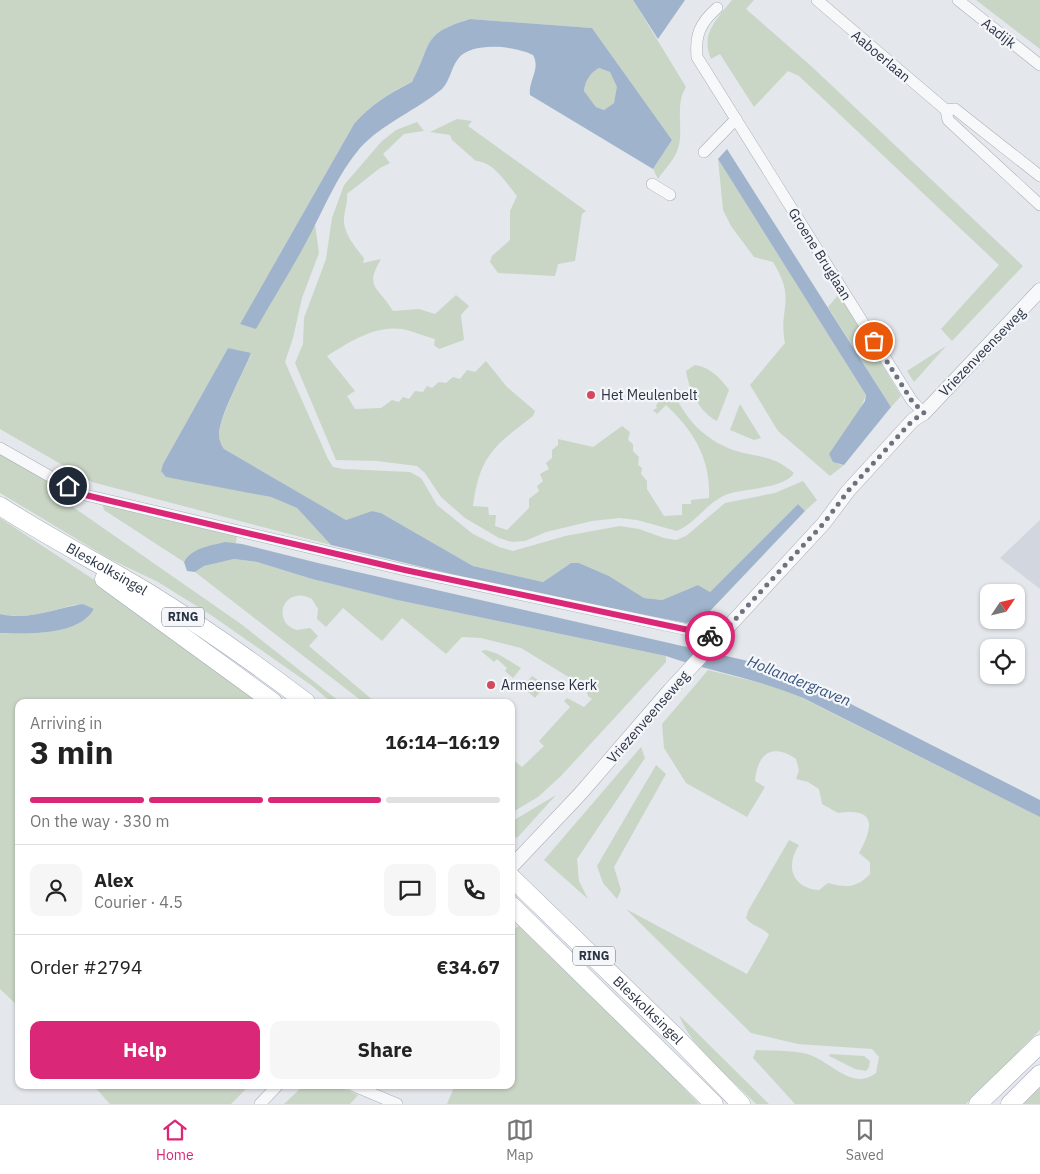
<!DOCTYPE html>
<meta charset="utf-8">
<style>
:root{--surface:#fff;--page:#f6f6f6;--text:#222;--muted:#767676;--line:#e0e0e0;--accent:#db2777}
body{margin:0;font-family:"IBM Plex Sans",sans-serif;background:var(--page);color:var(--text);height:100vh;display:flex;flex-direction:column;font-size:19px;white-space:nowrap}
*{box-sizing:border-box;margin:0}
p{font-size:16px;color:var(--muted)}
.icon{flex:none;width:28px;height:28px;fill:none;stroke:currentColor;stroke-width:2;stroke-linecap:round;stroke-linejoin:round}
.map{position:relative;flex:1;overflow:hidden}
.side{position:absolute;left:15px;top:699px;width:500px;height:390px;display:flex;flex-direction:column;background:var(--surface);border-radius:10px;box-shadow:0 1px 4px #0004}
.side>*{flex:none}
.needle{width:32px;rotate:55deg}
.buttons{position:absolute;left:980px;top:584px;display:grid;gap:10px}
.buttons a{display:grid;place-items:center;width:45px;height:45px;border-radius:10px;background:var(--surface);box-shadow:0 1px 4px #0004;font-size:25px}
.pin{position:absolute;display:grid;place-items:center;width:42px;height:42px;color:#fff;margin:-21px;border:2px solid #fff;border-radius:50%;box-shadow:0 1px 5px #0007}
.courier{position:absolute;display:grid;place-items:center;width:50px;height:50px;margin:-25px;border:4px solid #db2777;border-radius:50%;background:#fff;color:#222;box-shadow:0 1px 6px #0007}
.head em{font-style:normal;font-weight:700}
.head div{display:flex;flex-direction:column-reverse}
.head{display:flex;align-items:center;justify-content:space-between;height:85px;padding:0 15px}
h1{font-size:32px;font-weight:700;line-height:38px}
.bar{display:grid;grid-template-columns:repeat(4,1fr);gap:8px 5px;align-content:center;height:60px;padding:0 15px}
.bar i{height:6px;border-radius:4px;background:var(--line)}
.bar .selected{background:var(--accent)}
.bar p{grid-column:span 4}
.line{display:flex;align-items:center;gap:12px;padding:0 15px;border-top:1px solid var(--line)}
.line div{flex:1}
.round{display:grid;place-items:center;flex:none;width:52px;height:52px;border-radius:10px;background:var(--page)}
.button{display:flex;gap:10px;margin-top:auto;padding:10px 15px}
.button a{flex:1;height:58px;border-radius:10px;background:var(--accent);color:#fff;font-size:20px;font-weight:700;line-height:58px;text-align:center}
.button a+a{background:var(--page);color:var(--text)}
.tab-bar{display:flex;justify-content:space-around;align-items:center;height:70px;border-top:1px solid var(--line);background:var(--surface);font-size:14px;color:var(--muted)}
.tab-bar a{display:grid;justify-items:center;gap:2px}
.tab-bar .selected{color:var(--accent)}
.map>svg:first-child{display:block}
.built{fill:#d2d6de}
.green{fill:#c9d6c5}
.water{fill:#9fb4cc;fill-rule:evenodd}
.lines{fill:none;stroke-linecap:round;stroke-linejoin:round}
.minor-casing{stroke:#a9aeb7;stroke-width:12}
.tertiary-casing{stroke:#a9aeb7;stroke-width:15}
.primary-casing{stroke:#a3abb8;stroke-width:19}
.minor{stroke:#f7f8fa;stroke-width:11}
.tertiary{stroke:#f7f8fa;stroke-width:14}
.primary{stroke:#fff;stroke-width:18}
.done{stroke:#6c737f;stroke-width:5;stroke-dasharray:0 9}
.route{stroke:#db2777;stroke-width:6}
.poi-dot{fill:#d1495b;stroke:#f4f6f9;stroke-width:2}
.labels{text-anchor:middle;stroke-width:4.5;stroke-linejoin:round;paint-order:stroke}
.shield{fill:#f4f6f9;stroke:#676e7b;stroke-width:1}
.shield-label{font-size:12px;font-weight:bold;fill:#2b3445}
.street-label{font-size:14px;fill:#2b3445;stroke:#f4f6f9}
.poi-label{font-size:14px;fill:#2b3445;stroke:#f4f6f9;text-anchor:start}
.water-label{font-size:15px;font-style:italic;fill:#34527a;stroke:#f4f6f9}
</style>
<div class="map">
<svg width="1040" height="1104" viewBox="0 0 1040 1104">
<rect width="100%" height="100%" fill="#e4e7ec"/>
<!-- built -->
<path class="built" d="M1040 520V589L1000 558Z"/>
<!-- green -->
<g class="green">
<path d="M0 0H633L686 87C675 104 683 126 679 145 676 159 665 168 658 179L653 169 672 140 592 28 470 19C423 33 432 43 412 82 390 92 370 105 354 124L240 324 256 328 315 224 319 253 302 298 293 338 285 362 328 459 333 467 343 469 410 472 421 478 437 505 473 534 499 547 513 551 565 536 620 526 639 529 664 538 676 540 686 536 725 503 775 493 803 481 817 500 805 511 798 504 710 592 698 585 662 600 644 598 609 576 579 563H571L543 582 473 566 381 513 372 511 346 520 224 449C221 445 219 440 219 435 220 415 243 374 251 354L228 348 163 464 161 471 271 497 297 508 331 545 92 482 0 429Z"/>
<path d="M732 0H754L746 9 810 65 1023 266 952 341 941 329 999 265 799 76 788 71 754 107 720 54 711 59C700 34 717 19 732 0Z"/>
<path d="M976 0H1040V49Z"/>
<path d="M599 68 610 72 618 87 614 103 604 110 596 107 584 91C585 81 589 74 599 68Z"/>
<path d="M457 119 472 121 468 126 586 211 582 214 575 261 558 264 555 276 498 273 490 262 492 256 510 240V211L517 196C507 184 493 161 476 161L452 140 450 135 423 131 404 134 383 154 390 163 380 168 347 194C348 204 343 214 344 223 346 237 356 248 364 258L363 263 381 259C364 288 378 286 393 311L419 309 435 314 456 295 469 306 461 315 464 340 439 349 434 345 435 339C424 336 413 331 402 329 375 325 349 342 327 356L355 391 347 396 355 409 381 408 392 400 399 402 403 397 409 399 415 391 423 392 427 386 432 388 439 382 446 383 453 377 460 379 467 370 475 372 486 361 507 387 535 411 533 416C494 446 480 455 473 506L488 507 489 515H496L495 526 507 530 529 508V499L539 491 537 486 543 481 540 474 549 469 546 463 552 458V450L558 445V439L593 447 622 426 630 432 628 440 633 444V451L639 457 638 465 642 468 641 474 647 481V489L664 516 682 515V504H691V500L709 498C711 460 694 431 666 405L657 414 653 410 657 408 656 405 672 389C684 417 703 439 733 450 758 458 772 454 794 473 784 489 745 488 728 494 708 501 696 523 677 531L637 520 619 518 592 521 546 532 525 541 512 542 499 538 465 518 441 497 425 473 417 466 377 461 336 460 295 363 303 344 304 318 326 259 332 218 344 185 382 141 396 130 417 122 424 131 430 132Z"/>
<path d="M718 159 866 395 838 464 844 465 830 476 778 431 750 385 785 343C778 307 797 301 773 262L754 257 731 226 723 210Z"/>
<path d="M839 294 901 396 891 407 828 307Z"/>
<path d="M946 346 914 382 907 371Z"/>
<path d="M695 365C710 367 720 378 729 390L717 421C699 412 689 390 686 371Z"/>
<path d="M740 404 761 438 754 440 730 430Z"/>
<path d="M0 453 75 497 73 507 241 624 340 702H331L311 685 211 615 158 582 110 559 0 493Z"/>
<path d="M102 503 237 535 236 543C221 542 192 549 184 562L104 510Z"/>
<path d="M0 518 134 606 266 702H19V1007L0 989V633C28 634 79 636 94 609 88 607 80 604 74 605 49 611 26 620 0 614Z"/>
<path d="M234 559 257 562 312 579 397 600 666 656V662L561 776 538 797 511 813V758L522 767 544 746 539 741 570 707 564 701 567 698 584 707 592 699 588 696 585 687 521 648 481 638 462 637 446 654 402 618 382 641 343 608 326 627 317 619 318 609 312 599C284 584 270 622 297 630L310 628 318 636 309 646 375 702H363L195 572 204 566Z"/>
<path d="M486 650 498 654 521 668 513 678 505 671 507 668 497 659 494 662 481 651Z"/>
<path d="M708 670 769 685 792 693 1040 817V1030L966 1104H795L753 1058 756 1050C772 1051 791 1050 807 1054 830 1060 852 1092 876 1073L879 1057 872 1049 798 1044 751 1033 626 909 747 974 769 935C762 926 752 927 746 918L748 911 789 840 799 845C785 866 792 888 819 890L828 883C846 888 857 888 870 874V862L859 853C874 826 876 807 838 813L822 804 819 789 808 782 796 779 799 770 796 759C773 743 757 753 755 781L765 787 747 817 686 783 664 748 662 724Z"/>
<path d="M532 676 546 685 535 698 523 687Z"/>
<path d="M641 747 645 758 577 859 579 881 588 899 544 860Z"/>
<path d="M656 765 666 774 614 867 621 890 617 899 603 883 597 866Z"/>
<path d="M556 795 517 838 511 834V822Z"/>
<path d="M526 921 699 1104H447L455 1085H511V931Z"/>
<path d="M679 1015 769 1104H756C730 1077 693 1051 679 1015Z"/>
<path d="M830 1054 864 1056 870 1061 869 1067 866 1071 855 1069 829 1056Z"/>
<path d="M1040 1082V1104H1018Z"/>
<path d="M93 1085H250L231 1104H110Z"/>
<path d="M304 1085H335L358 1095 350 1104H284Z"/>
</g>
<!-- water -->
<g class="water">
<path d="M633 0H685L658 39Z"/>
<path d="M470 19 592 28 672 140 653 169 530 95C528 81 541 69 533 55 516 46 471 41 458 59 451 68 450 81 442 89 417 110 383 123 360 148 338 174 326 204 311 233 294 266 274 297 256 329L240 324 354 124C370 105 390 93 412 82 433 42 421 34 470 19ZM599 68 610 72 617 87 614 103 604 110 596 107 584 91C585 81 590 73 599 68Z"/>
<path d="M727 149 891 407 844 465 833 462 829 454 865 401 866 395 718 159Z"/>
<path d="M228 348 251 353C243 374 220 414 219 434 219 440 221 445 224 449L346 520 372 511 381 513 473 566 543 582 571 563H579L609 576 644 598 662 600 698 585 710 592 798 504 805 511 711 610 696 620 686 623 521 591 331 545 297 508 271 497 166 477 161 471 163 464Z"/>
<path d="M225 542 242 544 318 563 748 661 843 700 1040 800V817L803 698C759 679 711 672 666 656L397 600 312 579 257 562 234 559 204 566 195 572 187 571 184 562C192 548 209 546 225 542Z"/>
<path d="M83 604 94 609C79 636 28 634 0 633V614C30 621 55 608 83 604Z"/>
</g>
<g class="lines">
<defs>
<g id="minor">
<path d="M817 0 946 110 948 120 1040 205"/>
<path d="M958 0 1040 65"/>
<path d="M717 8C700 23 695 35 697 57L912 401 924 413"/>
<path d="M946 110 955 109 1040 176"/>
<path d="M704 152 736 119"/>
<path d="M652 184 670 195"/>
<path d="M0 448 81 494 405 570 698 632 717 639"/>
<path d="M352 1085 397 1104"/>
<path d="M260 1104 278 1085"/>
</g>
<path id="tertiary" d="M511 867 581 793 670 690 824 523 848 491 913 420 924 413 1040 290"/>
<g id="primary">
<path id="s1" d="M0 506C48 537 99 563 147 592 202 626 256 664 306 702"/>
<path d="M104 579 273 702"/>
<path id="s2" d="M511 877 676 1037 741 1104"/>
<path d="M511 905 714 1104"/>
<path d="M978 1104 1040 1044"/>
<path d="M1010 1104 1040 1074"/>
</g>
</defs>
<!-- minor casing -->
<use href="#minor" class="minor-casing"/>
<!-- tertiary casing -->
<use href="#tertiary" class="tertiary-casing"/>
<!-- primary casing -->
<use href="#primary" class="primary-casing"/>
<!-- minor -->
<use href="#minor" class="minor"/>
<!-- tertiary -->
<use href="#tertiary" class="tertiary"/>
<!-- primary -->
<use href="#primary" class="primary"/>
</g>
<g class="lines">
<!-- done -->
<path class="done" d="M710 636 717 639 824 523 848 491 913 420 924 413 912 401 874 341"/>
<!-- route -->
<path class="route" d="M68 486 81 494 405 570 698 632 710 636"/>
</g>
<!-- markers -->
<g class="poi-dot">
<circle cx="591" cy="395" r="5"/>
<circle cx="491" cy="685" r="5"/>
</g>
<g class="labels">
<!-- shield labels -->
<g class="shield">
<rect x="162" y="607.5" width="42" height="19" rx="4"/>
<rect x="573" y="946.5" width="42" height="19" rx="4"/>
</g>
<g class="shield-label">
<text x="183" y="621">RING</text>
<text x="594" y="960">RING</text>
</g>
<!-- street labels -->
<g class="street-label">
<text transform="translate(999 33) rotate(38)" y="5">Aadijk</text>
<text transform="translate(881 56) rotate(40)" y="5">Aaboerlaan</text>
<text transform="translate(820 254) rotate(58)" y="5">Groene Bruglaan</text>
<text transform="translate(982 352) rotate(-46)" y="5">Vriezenveenseweg</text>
<text dy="5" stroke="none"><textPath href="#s1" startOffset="124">Bleskolksingel</textPath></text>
<text transform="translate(648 717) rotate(-49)" y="5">Vriezenveenseweg</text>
<text dy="5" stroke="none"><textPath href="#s2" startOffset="191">Bleskolksingel</textPath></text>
</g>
<!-- poi labels -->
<g class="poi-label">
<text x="601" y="400">Het Meulenbelt</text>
<text x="501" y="690">Armeense Kerk</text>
</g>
<!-- water labels -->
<g class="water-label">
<text transform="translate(799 681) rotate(22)" y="5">Hollandergraven</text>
</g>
</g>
</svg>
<div class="buttons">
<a><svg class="needle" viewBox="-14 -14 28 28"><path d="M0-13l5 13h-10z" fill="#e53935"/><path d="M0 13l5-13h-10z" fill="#767676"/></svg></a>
<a><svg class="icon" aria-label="locate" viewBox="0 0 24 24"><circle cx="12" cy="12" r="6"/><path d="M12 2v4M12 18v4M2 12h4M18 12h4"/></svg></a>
</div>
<div class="pin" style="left:874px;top:341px;background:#ea580c"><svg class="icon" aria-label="bag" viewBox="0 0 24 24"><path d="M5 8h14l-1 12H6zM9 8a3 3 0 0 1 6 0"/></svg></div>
<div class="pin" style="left:68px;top:486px;background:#1f2937"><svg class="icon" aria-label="home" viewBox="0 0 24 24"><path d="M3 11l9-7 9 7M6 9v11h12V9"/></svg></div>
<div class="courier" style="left:710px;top:636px"><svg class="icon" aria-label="bike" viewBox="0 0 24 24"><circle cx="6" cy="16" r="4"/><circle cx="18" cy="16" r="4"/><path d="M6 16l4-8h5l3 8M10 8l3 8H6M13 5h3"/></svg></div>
<section class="side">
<div class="head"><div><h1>3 min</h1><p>Arriving in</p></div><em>16:14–16:19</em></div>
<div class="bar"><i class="selected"></i><i class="selected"></i><i class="selected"></i><i></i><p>On the way · 330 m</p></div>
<div class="line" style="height:90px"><a class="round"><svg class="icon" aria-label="person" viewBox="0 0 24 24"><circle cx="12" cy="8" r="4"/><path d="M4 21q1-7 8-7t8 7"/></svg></a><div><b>Alex</b><p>Courier · 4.5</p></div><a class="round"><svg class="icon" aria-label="chat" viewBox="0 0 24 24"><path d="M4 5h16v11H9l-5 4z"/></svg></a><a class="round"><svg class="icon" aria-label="phone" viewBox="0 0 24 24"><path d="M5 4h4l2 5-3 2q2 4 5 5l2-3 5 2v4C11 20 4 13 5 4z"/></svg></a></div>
<div class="line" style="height:65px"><div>Order #2794</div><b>€34.67</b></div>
<div class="button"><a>Help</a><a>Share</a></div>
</section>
</div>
<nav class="tab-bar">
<a class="selected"><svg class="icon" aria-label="home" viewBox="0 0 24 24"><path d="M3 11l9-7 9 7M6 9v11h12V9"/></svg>Home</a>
<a><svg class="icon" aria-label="map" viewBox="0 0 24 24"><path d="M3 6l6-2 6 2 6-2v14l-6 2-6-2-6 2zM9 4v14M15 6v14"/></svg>Map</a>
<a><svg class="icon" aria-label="saved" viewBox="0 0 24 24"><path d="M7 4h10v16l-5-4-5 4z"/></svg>Saved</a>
</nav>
